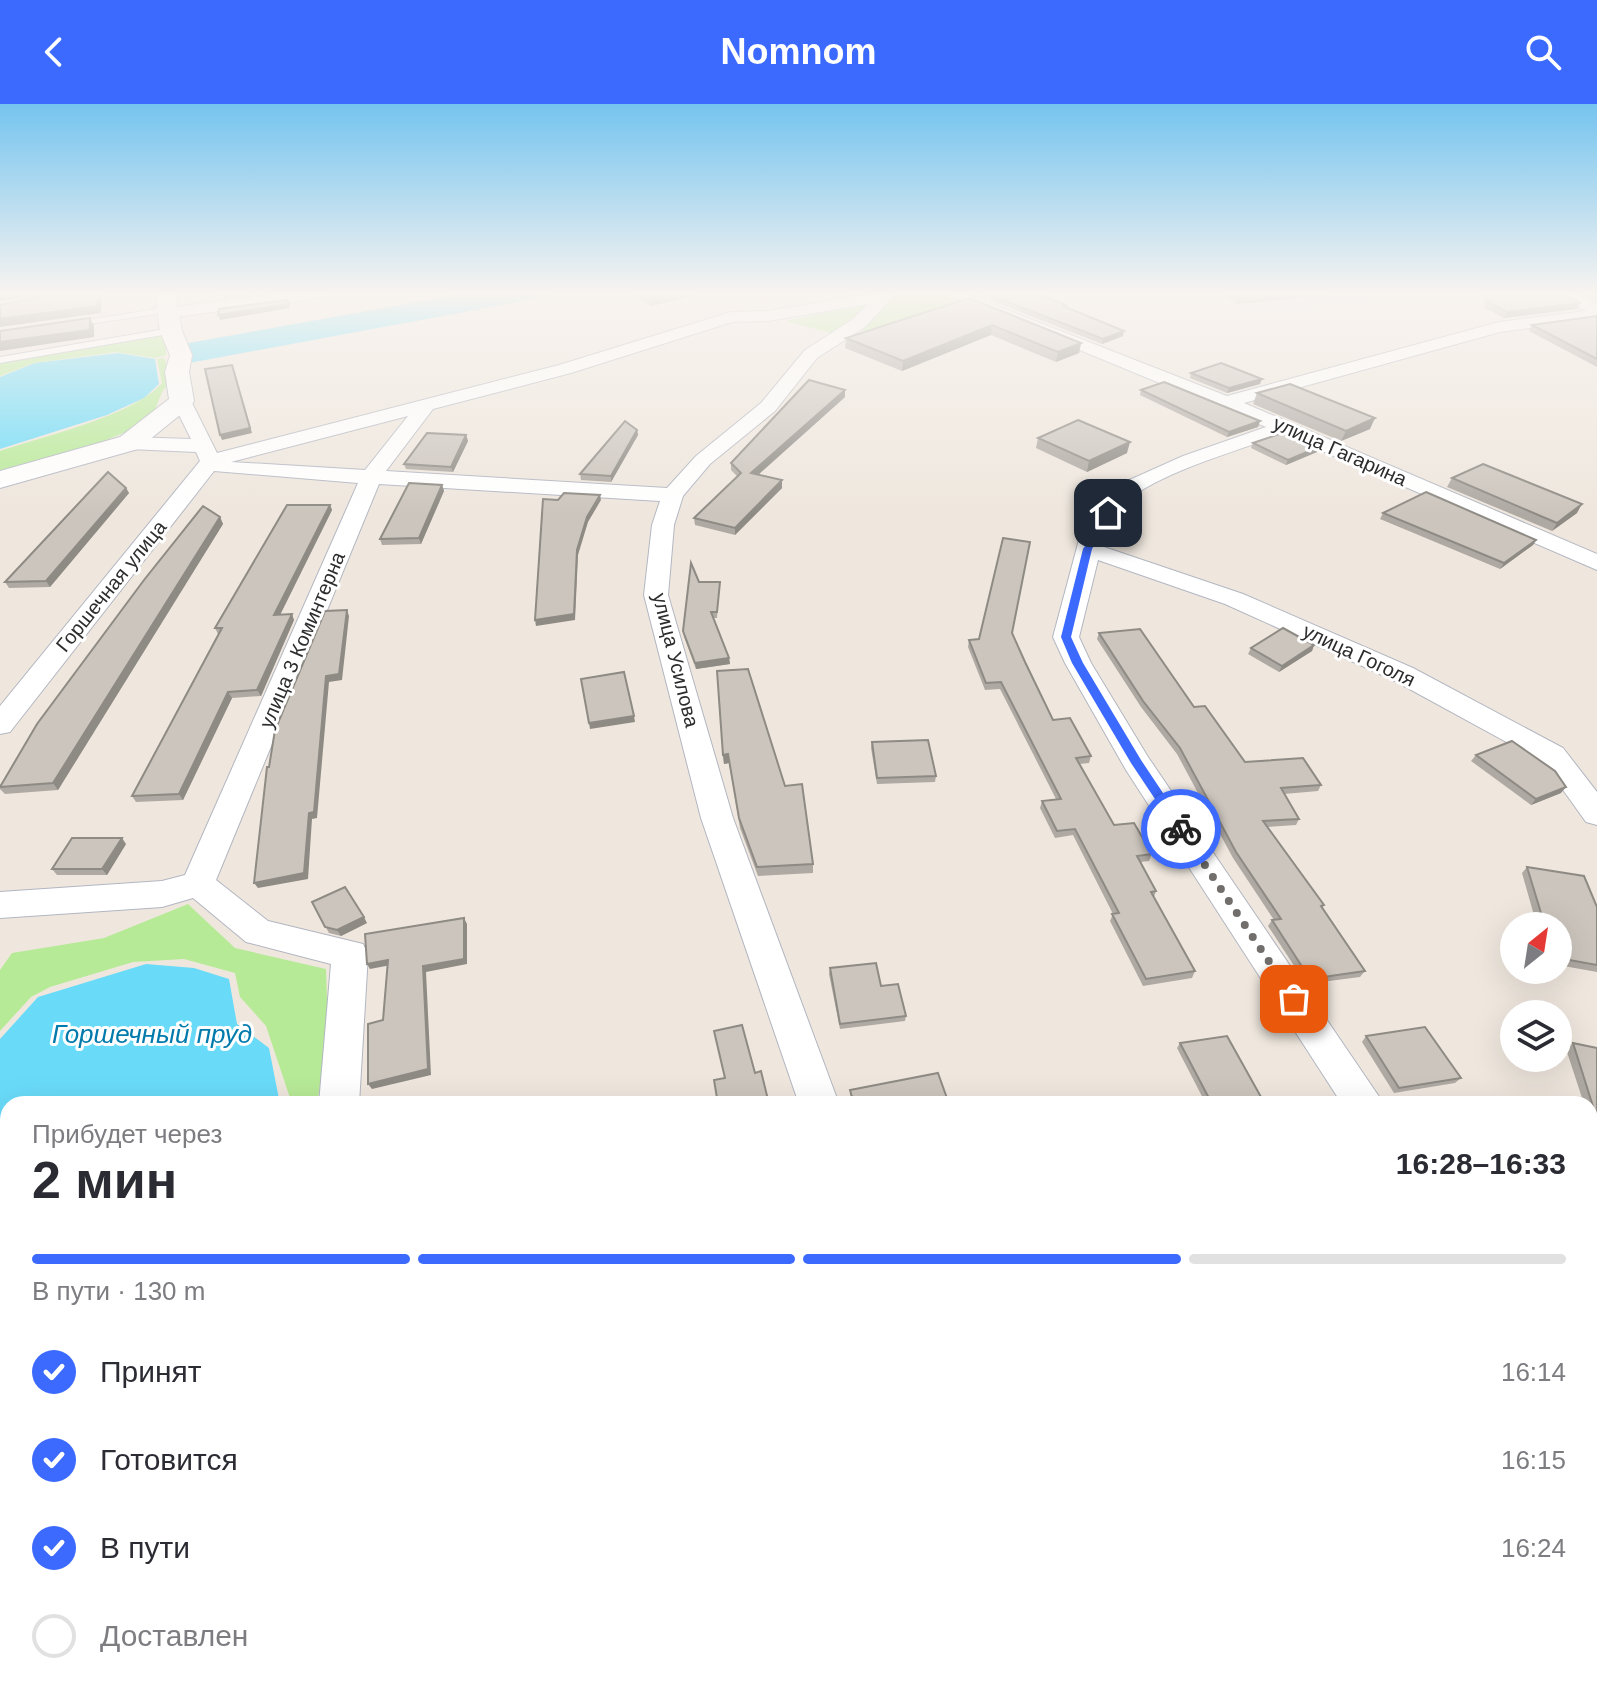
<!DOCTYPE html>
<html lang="ru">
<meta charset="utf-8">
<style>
:root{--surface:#fff;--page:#f7f7f7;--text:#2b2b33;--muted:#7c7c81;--line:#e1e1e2;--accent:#3c6aff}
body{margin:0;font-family:Arial,sans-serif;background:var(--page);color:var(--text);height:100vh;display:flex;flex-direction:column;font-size:30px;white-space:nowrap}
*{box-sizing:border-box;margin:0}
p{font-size:26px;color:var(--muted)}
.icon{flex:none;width:44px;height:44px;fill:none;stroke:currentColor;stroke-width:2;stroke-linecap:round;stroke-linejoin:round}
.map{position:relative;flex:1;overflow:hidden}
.drawer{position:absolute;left:0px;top:992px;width:1598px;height:600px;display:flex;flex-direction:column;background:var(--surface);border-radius:24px 24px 0 0;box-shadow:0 8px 32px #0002}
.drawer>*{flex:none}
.needle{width:52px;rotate:30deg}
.tools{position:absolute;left:1500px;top:808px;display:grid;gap:16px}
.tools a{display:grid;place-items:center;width:72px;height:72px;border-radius:50%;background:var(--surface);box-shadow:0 8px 32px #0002;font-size:40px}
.pin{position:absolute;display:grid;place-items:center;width:68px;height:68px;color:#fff;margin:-34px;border-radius:16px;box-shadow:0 4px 12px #0006}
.courier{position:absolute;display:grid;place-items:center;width:80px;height:80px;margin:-40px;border:6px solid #3c6aff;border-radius:50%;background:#fff;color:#222;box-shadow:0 2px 10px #0007}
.overview em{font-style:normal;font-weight:600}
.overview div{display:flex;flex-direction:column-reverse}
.overview{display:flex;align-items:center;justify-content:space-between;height:136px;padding:0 32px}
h1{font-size:52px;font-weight:600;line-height:60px}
.bar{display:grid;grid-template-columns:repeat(4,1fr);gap:12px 8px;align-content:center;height:96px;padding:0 32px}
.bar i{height:10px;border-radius:6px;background:var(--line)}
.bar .on{background:var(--accent)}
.bar p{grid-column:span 4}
ol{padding:0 32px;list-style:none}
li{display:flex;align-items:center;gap:24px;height:88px}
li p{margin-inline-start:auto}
li .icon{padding:8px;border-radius:50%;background:var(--accent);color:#fff;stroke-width:4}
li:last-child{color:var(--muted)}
li i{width:44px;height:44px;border:4px solid var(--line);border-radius:50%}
header{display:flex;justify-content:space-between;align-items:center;height:104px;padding:0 32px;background:var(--accent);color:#fff;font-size:36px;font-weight:600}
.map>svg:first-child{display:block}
.industrial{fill:#e1dfe8}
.green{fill:#b7ea97}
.water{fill:#69dbf9}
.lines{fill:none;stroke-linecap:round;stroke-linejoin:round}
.river{fill:#69dbf9;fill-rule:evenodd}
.lane-casing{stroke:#b2b6c1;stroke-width:2}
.street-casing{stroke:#b2b6c1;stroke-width:2}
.secondary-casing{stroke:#b2b6c1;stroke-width:2}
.lane{fill:#fff;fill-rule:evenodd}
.street{fill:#fff;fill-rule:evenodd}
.secondary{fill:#fff;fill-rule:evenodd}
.wall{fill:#afa9a3}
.shaded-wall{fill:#8e8a84}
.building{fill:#cbc5bd;stroke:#8e8a84;stroke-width:2}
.route{fill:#3c6aff}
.done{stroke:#716e6b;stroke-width:8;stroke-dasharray:0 14.4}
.labels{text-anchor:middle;stroke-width:6;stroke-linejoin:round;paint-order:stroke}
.far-street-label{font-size:20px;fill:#2d2d2d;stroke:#fff}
.water-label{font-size:26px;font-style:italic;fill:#017aac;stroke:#fff}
</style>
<header><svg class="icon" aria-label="back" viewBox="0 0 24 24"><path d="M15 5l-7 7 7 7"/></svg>Nomnom<svg class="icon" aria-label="search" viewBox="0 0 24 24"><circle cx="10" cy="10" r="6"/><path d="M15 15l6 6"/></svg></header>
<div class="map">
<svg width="1597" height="1592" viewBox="0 0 1597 1592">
<rect width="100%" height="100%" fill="#efe7de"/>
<!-- industrial -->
<path class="industrial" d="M1218 188H1444L1248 209Z"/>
<!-- green -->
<g class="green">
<path d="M491 188H570L304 229 192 254 183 240 280 226Z"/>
<path d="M898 188H930L973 202 868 229 862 226Z"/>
<path d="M877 197 831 229 786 217Z"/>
<path d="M166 230V251L155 254 116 248 34 259 0 272V258Z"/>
<path d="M164 254 172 275 162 288 150 318 99 339 0 366V347C44 332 133 312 162 279L157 255Z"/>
<path d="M188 800 235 844 326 865 328 927 318 994 292 1000 266 922 240 893 235 869 184 855 133 858 50 883 31 893 0 927V866L12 849 104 834Z"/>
</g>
<!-- water -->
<g class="water">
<path d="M118 249 155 255 159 280 144 294 107 311 0 345V273L35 259Z"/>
<path d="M146 860 194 864 229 875 237 920 269 944 280 1000H8V1584H203L202 1592H0V935L38 893Z"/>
</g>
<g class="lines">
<!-- river -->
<path class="river" d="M474 188H539L535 194 524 197 189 259 177 256 172 249 177 242 189 239Z"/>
<defs>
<g id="lane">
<path d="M168 203 171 208 68 223 64 220Z"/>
<path d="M171 224 174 229 0 259V253Z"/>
</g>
<g id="street">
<path d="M291 188H334L326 193 168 214 160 209 168 204Z"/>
<path d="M880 188H897L865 223 817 254 775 307 710 360 683 392 674 421 668 491 733 714 839 1000H799L701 714 644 491 652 421 660 397 379 380 216 776 268 817 363 840 368 850 359 1000H319L331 860 246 838 193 794 162 803 0 814V788L162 777 185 771 358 379 214 367 10 628 0 630V602L200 357 196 348 129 345 119 339 129 333 191 335 172 297 175 293H189L217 349 559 261 731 208 768 207ZM868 200 853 215 805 246 761 299 696 352 667 384 386 367 433 305 571 269 732 218 768 217ZM408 312 365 366 231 358Z"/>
<path d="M939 188H961L1227 292 1499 218 1586 207 1553 188H1573L1597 200V215L1500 228 1244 299 1597 450V466L1283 330C1239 346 1172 365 1134 391 1121 399 1105 427 1101 442L1243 490 1413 564 1563 644 1597 688V721L1586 718 1543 658 1393 576 1225 500 1098 456 1079 533 1091 559 1148 653 1384 1000H1342L1126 666 1065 559 1053 533 1080 432 1116 382 1183 352 1266 323Z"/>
<path d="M1590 1326 1597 1329V1388L1590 1385Z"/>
<path d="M266 1584H324L323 1592H265Z"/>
<path d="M926 1584H984L985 1592H927Z"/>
</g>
<path id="secondary" d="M155 188H175L182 227 192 251 189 268 194 297 191 302 138 345 0 384V367L120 333 169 295 165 268 170 251 160 227Z"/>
</defs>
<!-- lane casing -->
<use href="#lane" class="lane-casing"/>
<!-- street casing -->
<use href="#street" class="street-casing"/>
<!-- secondary casing -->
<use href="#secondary" class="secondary-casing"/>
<!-- lane -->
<use href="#lane" class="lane"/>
<!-- street -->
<use href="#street" class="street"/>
<!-- secondary -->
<use href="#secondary" class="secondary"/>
</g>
<!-- wall -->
<g class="wall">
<path d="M627 188H709L651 202Z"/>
<path d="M1218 188H1355L1237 200Z"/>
<path d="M1482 188H1561L1577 205 1504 214 1485 204Z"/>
<path d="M1579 188H1597V197Z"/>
<path d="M990 191 1066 201V203L1123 232 1102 240 990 196Z"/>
<path d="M969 194 1081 239 1079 249 1056 258 991 231 902 267 845 244 846 234Z"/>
<path d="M1597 212V263L1529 227 1532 221Z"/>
<path d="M1191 269 1260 280 1227 289 1190 274Z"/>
<path d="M1141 286 1260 317 1258 323 1227 333 1140 291Z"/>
<path d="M1257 289 1370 325 1341 337 1253 300Z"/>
<path d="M845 293 758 371 782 384 735 431 695 421 694 414 738 373 731 366V359Z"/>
<path d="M637 326 638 331 611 378 581 376 580 370Z"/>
<path d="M466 331 468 337 453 368 406 365 404 360Z"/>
<path d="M1038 334 1127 349 1087 368 1036 344Z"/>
<path d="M1253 339 1317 348 1286 361 1251 344Z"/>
<path d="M1452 374 1577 409 1552 427 1447 383Z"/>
<path d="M442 381 444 387 421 440 382 441 380 435Z"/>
<path d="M126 384 129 389 50 483 9 484 5 478Z"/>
<path d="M330 401 332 406 280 511 294 516 261 592 232 594 183 696 136 698 132 692 218 530 215 524Z"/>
<path d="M1383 409 1536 436 1533 441 1500 465 1380 415Z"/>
<path d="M220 413 223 420 58 686 5 690 0 685V681Z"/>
<path d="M699 478H720L717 514H713L729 554 730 560 696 565 684 533 683 527Z"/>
<path d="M1012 529 1053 616 1091 652 1089 659 1079 660 1114 721 1152 750 1149 757 1141 758 1156 787 1154 793 1195 867 1192 874 1143 882 1110 817 1113 810 1073 731 1055 734 1040 704 1042 697 1056 695 1000 585 985 586 968 543 969 536 979 535Z"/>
<path d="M1099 529 1194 603 1245 658 1321 681 1318 687 1284 690 1299 715 1296 721 1267 723 1324 801 1322 804 1365 867 1360 873 1306 880 1268 822 1272 816H1274L1233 754 1177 650 1141 603 1097 535Z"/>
<path d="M1314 541 1312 547 1279 568 1248 550 1251 544Z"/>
<path d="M872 638 936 672 935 678 877 680 871 644Z"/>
<path d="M723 651 785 682 813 760V769L758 772 740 724 729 659 724 660Z"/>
<path d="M1476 651 1561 689 1531 701 1471 657Z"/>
<path d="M126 740 107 771H57L52 765Z"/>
<path d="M1527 763 1597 803V868L1558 861V822H1537L1522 769Z"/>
<path d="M312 798 367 819 341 832 329 829Z"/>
<path d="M830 864 881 882 906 912 905 917 840 925 829 870Z"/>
<path d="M1366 932 1461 974 1455 979 1394 989 1362 938Z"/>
<path d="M1180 939 1261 993 1257 998 1248 1000H1206L1177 944Z"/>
<path d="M1573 939 1597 944V1075L1590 1073V1000H1584L1566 945Z"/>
<path d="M850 986 949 1000H851Z"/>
</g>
<!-- shaded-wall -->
<g class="shaded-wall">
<path d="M6 188H54L0 197V189Z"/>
<path d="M98 188H102L101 209 0 223V215Z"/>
<path d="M221 188H269L223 194Z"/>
<path d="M682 188H709L651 202 650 195Z"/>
<path d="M1300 188H1355L1237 200 1238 194Z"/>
<path d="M1580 199 1577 205 1504 214 1507 208Z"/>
<path d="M289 200 290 204 220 216 218 211Z"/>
<path d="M90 214 94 222V233L0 247V238Z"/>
<path d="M992 221 991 231 902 267 903 257Z"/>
<path d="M1124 227 1123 232 1102 240 1103 235Z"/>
<path d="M1081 239 1079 249 1056 258 1058 248Z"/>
<path d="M232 261 252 329 222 336 220 331Z"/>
<path d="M1262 275 1260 280 1227 289 1229 284Z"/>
<path d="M845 286V293L751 377V369Z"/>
<path d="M1375 314 1370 325 1341 337 1346 327Z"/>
<path d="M1260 317 1258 323 1227 333 1229 328Z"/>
<path d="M637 326 638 331 611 378V372Z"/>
<path d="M466 331 468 337 453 368 451 363Z"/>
<path d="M1130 338 1127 349 1087 368 1089 357Z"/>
<path d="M1319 343 1317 348 1286 361 1288 356Z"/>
<path d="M782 376V384L735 431V424Z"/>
<path d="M442 381 444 387 421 440 419 434Z"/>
<path d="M126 384 129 389 50 483 46 477Z"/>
<path d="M600 391 601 396 588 418 578 451 575 516 536 522 535 516 577 446 587 413Z"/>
<path d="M1582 400 1577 409 1552 427 1557 419Z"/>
<path d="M330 401 332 406 277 517 274 511Z"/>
<path d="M220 413 223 420 58 686 53 679Z"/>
<path d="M1536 436 1533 441 1500 465 1504 459Z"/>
<path d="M347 506 349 512 342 576 329 578 317 714 312 715 308 775 258 784 254 779 309 709 326 572Z"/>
<path d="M292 510 294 516 261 592 257 586Z"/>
<path d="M1314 541 1312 547 1279 568 1282 562Z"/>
<path d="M729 554 730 560 696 565 695 559Z"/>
<path d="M228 588 232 594 183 696 179 690Z"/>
<path d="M634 612 635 618 590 625 589 619Z"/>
<path d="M728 650 729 659 724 660 723 651Z"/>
<path d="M1566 683 1561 689 1531 701 1536 695Z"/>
<path d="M122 734 126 740 107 771 102 765Z"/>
<path d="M364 813 367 819 341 832 337 826Z"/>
<path d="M464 814 467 820V860L426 868 431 971 372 985 368 980 423 862Z"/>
<path d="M388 856 391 861 370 865 367 860Z"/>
</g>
<!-- building -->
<g class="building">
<path d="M63 188H98L97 202 0 215V201Z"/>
<path d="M637 188H682L650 195Z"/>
<path d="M1001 188H1031L1066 201 1063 202 1124 227 1103 235 990 191Z"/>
<path d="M1229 188H1300L1238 194Z"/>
<path d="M1486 188H1561L1580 199 1507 208 1488 198Z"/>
<path d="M969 194 1081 239 1058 248 992 221 903 257 846 234Z"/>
<path d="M287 196 289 200 218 211 219 205Z"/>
<path d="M1597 212V255L1532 221Z"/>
<path d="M90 214V226L0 238V227Z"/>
<path d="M1221 259 1262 275 1229 284 1191 269Z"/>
<path d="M232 261 250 324 220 331 205 265Z"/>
<path d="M809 276 845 286 751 369 782 376 735 424 694 414 741 369 731 359Z"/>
<path d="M1164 278 1260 317 1229 328 1141 286Z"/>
<path d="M1290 280 1375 314 1346 327 1257 289Z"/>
<path d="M1078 316 1130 338 1089 357 1038 334Z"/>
<path d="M625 317 637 326 611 372 580 370Z"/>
<path d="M1285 328 1319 343 1288 356 1253 339Z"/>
<path d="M427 329 466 331 451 363 404 360Z"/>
<path d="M1483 360 1582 400 1557 419 1452 374Z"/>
<path d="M108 368 126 384 46 477 5 478Z"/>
<path d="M409 379 442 381 419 434 380 435Z"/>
<path d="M1426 388 1536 436 1504 459 1383 409Z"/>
<path d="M564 389 600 391 587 413 577 446 574 510 535 516 543 395 558 396Z"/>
<path d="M287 401H330L274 511 292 510 257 586 228 588 179 690 132 692 222 524H215Z"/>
<path d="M203 402 220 413 53 679 0 683 37 620 144 476Z"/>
<path d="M1003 434 1030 438 1012 529 1025 558 1053 616 1070 614 1091 652 1076 654 1114 721 1134 719 1152 750 1137 752 1156 787 1151 788 1195 867 1146 875 1112 810 1119 809 1075 725 1057 727 1042 697 1061 695 1001 578 986 579 969 536 979 535Z"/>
<path d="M691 459 699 478H720L717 508H711L729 554 695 559 683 527Z"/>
<path d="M347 506 339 570 326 572 314 708 309 709 304 769 254 779 267 663H269L275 626 325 507Z"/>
<path d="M1283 524 1314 541 1282 562 1251 544Z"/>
<path d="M1140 525 1194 603 1205 602 1245 658 1303 654 1321 681 1281 684 1299 715 1263 717 1324 801 1321 802 1365 867 1310 875 1272 816 1281 815 1236 748 1180 644 1143 597 1099 529Z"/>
<path d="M748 565 785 682 802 680 813 760 757 763 739 714 728 650 723 651 717 567Z"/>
<path d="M624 568 634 612 589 619 581 575Z"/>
<path d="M928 636 936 672 877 674 872 638Z"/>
<path d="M1512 637 1555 667 1566 683 1536 695 1476 651Z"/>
<path d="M72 734H122L102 765H52Z"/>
<path d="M1527 763 1584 772 1597 803V861L1558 854V822H1545Z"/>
<path d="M345 783 364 813 337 826 325 823 312 798Z"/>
<path d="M464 814V855L423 862 428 965 368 980V920L383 916 388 856 367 860 365 830Z"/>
<path d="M876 859 881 882 898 880 906 912 840 920 830 864Z"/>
<path d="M742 921 755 969 761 967 769 1000H718L714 976 725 974 714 927Z"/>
<path d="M1425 923 1461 974 1399 984 1366 932Z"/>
<path d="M1227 932 1261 993 1223 1000H1212L1180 939Z"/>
<path d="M1573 939 1597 944V1015Z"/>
<path d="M938 969 949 1000H854L850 986Z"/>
<path d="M1590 1020 1597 1021V1069L1590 1067Z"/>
<path d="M837 1584H913L915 1592H838Z"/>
<path d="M999 1584H1036L1000 1591Z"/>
</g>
<!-- sky -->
<linearGradient id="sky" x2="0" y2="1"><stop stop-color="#75c4ef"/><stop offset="0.46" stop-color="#f8f4f0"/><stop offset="1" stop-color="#f8f4f0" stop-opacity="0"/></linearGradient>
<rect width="1597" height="411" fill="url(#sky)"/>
<!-- route -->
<path class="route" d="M1108 407 1112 409 1092 445 1071 533 1083 559 1141 656 1187 725 1181 729 1177 728 1131 659 1072 559 1061 533 1083 445Z"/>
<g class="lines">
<!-- done -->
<path class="done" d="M1181 725 1294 895"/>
</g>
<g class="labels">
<!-- far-street labels -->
<g class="far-street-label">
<text transform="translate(1340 347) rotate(24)" y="7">улица Гагарина</text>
<text transform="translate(111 482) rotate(-51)" y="7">Горшечная улица</text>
<text transform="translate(302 536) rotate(-67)" y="7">улица 3 Коминтерна</text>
<text transform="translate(1359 551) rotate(25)" y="7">улица Гоголя</text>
<text transform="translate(676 556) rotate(76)" y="7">улица Усилова</text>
</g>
<!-- water labels -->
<g class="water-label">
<text x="152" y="939">Горшечный пруд</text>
</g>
</g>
</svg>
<div class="tools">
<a><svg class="needle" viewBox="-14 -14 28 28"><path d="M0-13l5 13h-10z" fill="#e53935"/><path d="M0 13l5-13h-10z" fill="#7c7c81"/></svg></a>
<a><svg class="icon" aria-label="layers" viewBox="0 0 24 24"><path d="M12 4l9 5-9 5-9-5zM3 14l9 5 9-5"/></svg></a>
</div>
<div class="pin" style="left:1294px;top:895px;background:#ea580c"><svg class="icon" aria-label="bag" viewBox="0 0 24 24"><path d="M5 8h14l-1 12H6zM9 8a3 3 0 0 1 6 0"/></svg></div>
<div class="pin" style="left:1108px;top:409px;background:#1f2937"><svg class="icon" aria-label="home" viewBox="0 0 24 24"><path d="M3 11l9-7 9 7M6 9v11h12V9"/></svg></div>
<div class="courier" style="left:1181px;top:725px"><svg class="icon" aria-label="bike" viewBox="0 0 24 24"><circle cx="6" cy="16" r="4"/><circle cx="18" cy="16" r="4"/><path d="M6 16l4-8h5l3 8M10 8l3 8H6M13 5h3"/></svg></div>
<section class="drawer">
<div class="overview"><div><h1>2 мин</h1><p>Прибудет через</p></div><em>16:28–16:33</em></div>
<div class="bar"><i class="on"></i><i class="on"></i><i class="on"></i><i></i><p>В пути · 130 m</p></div>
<ol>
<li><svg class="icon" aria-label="check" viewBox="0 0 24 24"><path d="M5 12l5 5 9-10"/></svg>Принят<p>16:14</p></li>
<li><svg class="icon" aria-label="check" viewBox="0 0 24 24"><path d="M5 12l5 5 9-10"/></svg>Готовится<p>16:15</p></li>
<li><svg class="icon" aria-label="check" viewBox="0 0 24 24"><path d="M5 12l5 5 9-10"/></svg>В пути<p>16:24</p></li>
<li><i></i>Доставлен</li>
</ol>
</section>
</div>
